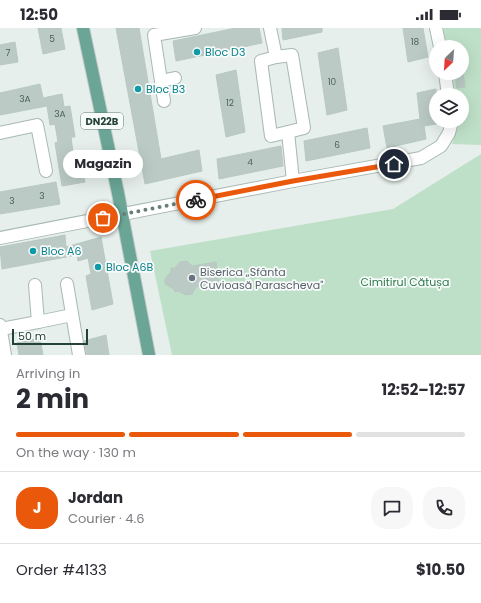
<!DOCTYPE html>
<meta charset="utf-8">
<style>
:root{--surface:#fff;--page:#f7f7f7;--text:#2b2b33;--muted:#7c7c81;--line:#e1e1e2;--accent:#ea580c}
body{margin:0;font-family:Poppins,sans-serif;background:var(--page);color:var(--text);height:100vh;display:flex;flex-direction:column;font-size:15px;white-space:nowrap}
*{box-sizing:border-box;margin:0}
p{font-size:13px;color:var(--muted)}
.icon{flex:none;width:22px;height:22px;fill:none;stroke:currentColor;stroke-width:2;stroke-linecap:round;stroke-linejoin:round}
.map{position:relative;height:327px;overflow:hidden}
.sheet{display:flex;flex-direction:column;background:var(--surface);flex:1}
.sheet>*{flex:none}
.needle{width:26px;rotate:205deg}
.fabs{position:absolute;left:429px;top:12px;display:grid;gap:8px}
.fabs a{display:grid;place-items:center;width:40px;height:40px;border-radius:50%;background:var(--surface);box-shadow:0 4px 16px #0002;font-size:20px}
.scale{position:absolute;left:12px;bottom:10px;width:76px;box-sizing:border-box;padding-left:4px;border:2px solid #24423a;border-top:0;font-size:11px;line-height:14px;white-space:nowrap;color:#24423a;-webkit-text-stroke:3px #f7fbf9;paint-order:stroke}
.pin{position:absolute;display:grid;place-items:center;width:34px;height:34px;color:#fff;margin:-17px;border:2px solid #fff;border-radius:50%;box-shadow:0 1px 4px #0007}
.courier{position:absolute;display:grid;place-items:center;width:40px;height:40px;margin:-20px;border:3px solid #ea580c;border-radius:50%;background:#fff;color:#222;box-shadow:0 1px 5px #0007}
.bubble{position:absolute;height:28px;border-radius:14px;background:var(--surface);box-shadow:0 4px 16px #0002;font-size:13px;font-weight:700;line-height:28px;text-align:center}
.summary em{font-style:normal;font-weight:700}
.summary div{display:flex;flex-direction:column-reverse}
.summary{display:flex;align-items:center;justify-content:space-between;height:68px;padding:0 16px}
h1{font-size:26px;font-weight:700;line-height:30px}
.bar{display:grid;grid-template-columns:repeat(4,1fr);gap:6px 4px;align-content:center;height:48px;padding:0 16px}
.bar i{height:5px;border-radius:3px;background:var(--line)}
.bar .active{background:var(--accent)}
.bar p{grid-column:span 4}
.line{display:flex;align-items:center;gap:10px;padding:0 16px;border-top:1px solid var(--line)}
.line div{flex:1}
.round{display:grid;place-items:center;flex:none;width:42px;height:42px;border-radius:16px;background:var(--page)}
.status{display:flex;justify-content:space-between;align-items:center;height:28px;padding:0 20px;background:var(--surface);direction:ltr}
.status svg{height:11px;fill:currentColor}
.map>svg:first-child{display:block}
.green{fill:#bfe0c8}
.building{fill:#bbcac4;stroke:#b8c9c2}
.lines{fill:none;stroke-linecap:round;stroke-linejoin:round}
.minor-casing{stroke:#a8b8b2;stroke-width:14}
.major-casing{stroke:#c2cac8;stroke-width:14}
.minor{stroke:#fff;stroke-width:12}
.major{stroke:#6aa596;stroke-width:12}
.done{stroke:#687f78;stroke-width:4;stroke-dasharray:0 7.2}
.route{stroke:#ea580c;stroke-width:5}
.culture-dot{fill:#0f9aa8;stroke:#f7fbf9;stroke-width:1.5}
.worship-dot{fill:#6b7280;stroke:#f7fbf9;stroke-width:1.5}
.labels{text-anchor:middle;stroke-width:3.5;stroke-linejoin:round;paint-order:stroke}
.number-label{font-size:9px;fill:#4a645c}
.shield{fill:#f7fbf9;stroke:#637a73;stroke-width:1}
.shield-label{font-size:10px;font-weight:bold;fill:#24423a}
.culture-label{font-size:11px;fill:#0d838f;stroke:#f7fbf9;text-anchor:start}
.worship-label{font-size:11px;fill:#5b616d;stroke:#f7fbf9;text-anchor:start}
.park-label{font-size:11px;fill:#2d7a4b;stroke:#f7fbf9}
</style>
<div class="status"><b>12:50</b><svg viewBox="0 0 49 12"><path d="M0 12V9h3v3zM5 12V6h3v6zM10 12V3h3v9zM15 12V0h3v12zM26 1h20v11H26zM47 4h2v5h-2z"/></svg></div>
<div class="map">
<svg width="481" height="327" viewBox="0 0 481 327">
<rect width="100%" height="100%" fill="#e6efeb"/>
<!-- green -->
<g class="green">
<path d="M443 0H481V117L452 116 460 93H462V67H456L452 45H462V19H447Z"/>
<path d="M481 126V327H172L150 223 393 181Z"/>
</g>
<!-- building -->
<g class="building">
<path d="M38 0H61L65 21 43 26Z"/>
<path d="M116 0H139L161 131 199 122 202 143 145 156Z"/>
<path d="M236 0H259L262 15 176 33 173 13Z"/>
<path d="M282 0H322V4L283 12Z"/>
<path d="M403 0H423L428 29 408 34Z"/>
<path d="M15 14 18 34 0 37V17Z"/>
<path d="M338 20 347 82 327 87 318 25Z"/>
<path d="M236 42 245 104 226 109 216 47Z"/>
<path d="M463 45 465 59 457 60 455 46Z"/>
<path d="M40 56 43 70 62 66 64 79 70 78 75 109H71L73 124 79 123 85 154 62 158 55 115 58 114 55 96 50 97 47 78 0 87V65Z"/>
<path d="M436 61V96L424 98 426 111 387 120 383 98 420 91 417 65Z"/>
<path d="M367 100 370 120 306 133 304 113Z"/>
<path d="M281 118 283 138 219 151 217 131Z"/>
<path d="M56 154 60 176 0 186V164Z"/>
<path d="M65 207 66 219 101 209 113 276 92 282 86 248 91 246 88 230 78 233 77 227 2 241 0 219Z"/>
<path d="M187 233 192 238 216 234 219 255 196 259 192 266 186 267 178 263 175 264 174 261 165 256V252L167 248 171 244V240H175L180 234Z"/>
<path d="M106 307 109 327H87L84 313Z"/>
<path d="M40 310 43 327H19L17 315Z"/>
</g>
<g class="lines">
<defs>
<g id="minor">
<path d="M270 0 276 29 261 33 271 108 288 104"/>
<path d="M436 0 440 19"/>
<path d="M276 29 292 27 304 100 288 104 293 153"/>
<path d="M445 45 448 67"/>
<path d="M161 53 175 50"/>
<path d="M164 73 154 7 195 0"/>
<path d="M0 105 37 97 46 143"/>
<path d="M0 210 293 153 421 130 441 118 449 105 452 93"/>
<path d="M67 256 79 327"/>
<path d="M35 257 38 294 72 287"/>
<path d="M0 297 5 327"/>
<path d="M1 301 38 294"/>
</g>
<path id="major" d="M83 0 118 165 149 327"/>
</defs>
<!-- minor casing -->
<use href="#minor" class="minor-casing"/>
<!-- major casing -->
<use href="#major" class="major-casing"/>
<!-- minor -->
<use href="#minor" class="minor"/>
<!-- major -->
<use href="#major" class="major"/>
</g>
<g class="lines">
<!-- done -->
<path class="done" d="M103 190 196 172"/>
<!-- route -->
<path class="route" d="M196 172 293 153 394 136"/>
</g>
<!-- markers -->
<g class="culture-dot">
<circle cx="197" cy="24" r="4"/>
<circle cx="138" cy="61" r="4"/>
<circle cx="33" cy="223" r="4"/>
<circle cx="98" cy="239" r="4"/>
</g>
<circle class="worship-dot" cx="192" cy="250" r="4"/>
<g class="labels">
<!-- number labels -->
<g class="number-label">
<text x="52" y="14">5</text>
<text x="415" y="17">18</text>
<text x="8" y="28">7</text>
<text x="332" y="57">10</text>
<text x="25" y="74">3A</text>
<text x="230" y="78">12</text>
<text x="60" y="89">3A</text>
<text x="337" y="120">6</text>
<text x="250" y="137">4</text>
<text x="42" y="171">3</text>
<text x="12" y="176">3</text>
</g>
<!-- shield labels -->
<rect class="shield" x="81" y="85" width="42" height="16" rx="3"/>
<g class="shield-label">
<text x="102" y="97">DN22B</text>
</g>
<!-- culture labels -->
<g class="culture-label">
<text x="205" y="28">Bloc D3</text>
<text x="146" y="65">Bloc B3</text>
<text x="41" y="227">Bloc A6</text>
<text x="106" y="243">Bloc A6B</text>
</g>
<!-- worship labels -->
<g class="worship-label">
<text x="200" y="248">Biserica „Sfânta<tspan x="200" dy="13">Cuvioasă Parascheva"</tspan></text>
</g>
<!-- park labels -->
<g class="park-label">
<text x="405" y="258">Cimitirul Cătușa</text>
</g>
</g>
</svg>
<div class="fabs">
<a><svg class="needle" viewBox="-14 -14 28 28"><path d="M0-13l5 13h-10z" fill="#e53935"/><path d="M0 13l5-13h-10z" fill="#7c7c81"/></svg></a>
<a><svg class="icon" aria-label="layers" viewBox="0 0 24 24"><path d="M12 4l9 5-9 5-9-5zM3 14l9 5 9-5"/></svg></a>
</div>
<div class="scale">50 m</div>
<div class="pin" style="left:103px;top:190px;background:#ea580c"><svg class="icon" aria-label="bag" viewBox="0 0 24 24"><path d="M5 8h14l-1 12H6zM9 8a3 3 0 0 1 6 0"/></svg></div>
<div class="pin" style="left:394px;top:136px;background:#1f2937"><svg class="icon" aria-label="home" viewBox="0 0 24 24"><path d="M3 11l9-7 9 7M6 9v11h12V9"/></svg></div>
<div class="courier" style="left:196px;top:172px"><svg class="icon" aria-label="bike" viewBox="0 0 24 24"><circle cx="6" cy="16" r="4"/><circle cx="18" cy="16" r="4"/><path d="M6 16l4-8h5l3 8M10 8l3 8H6M13 5h3"/></svg></div>
<div class="bubble" style="left:63px;top:122px;width:80px">Magazin</div>
</div>
<section class="sheet">
<div class="summary"><div><h1>2 min</h1><p>Arriving in</p></div><em>12:52–12:57</em></div>
<div class="bar"><i class="active"></i><i class="active"></i><i class="active"></i><i></i><p>On the way · 130 m</p></div>
<div class="line" style="height:72px"><b class="round" style="background:var(--accent);color:#fff">J</b><div><b>Jordan</b><p>Courier · 4.6</p></div><a class="round"><svg class="icon" aria-label="chat" viewBox="0 0 24 24"><path d="M4 5h16v11H9l-5 4z"/></svg></a><a class="round"><svg class="icon" aria-label="phone" viewBox="0 0 24 24"><path d="M5 4h4l2 5-3 2q2 4 5 5l2-3 5 2v4C11 20 4 13 5 4z"/></svg></a></div>
<div class="line" style="height:52px"><div>Order #4133</div><b>$10.50</b></div>
</section>
